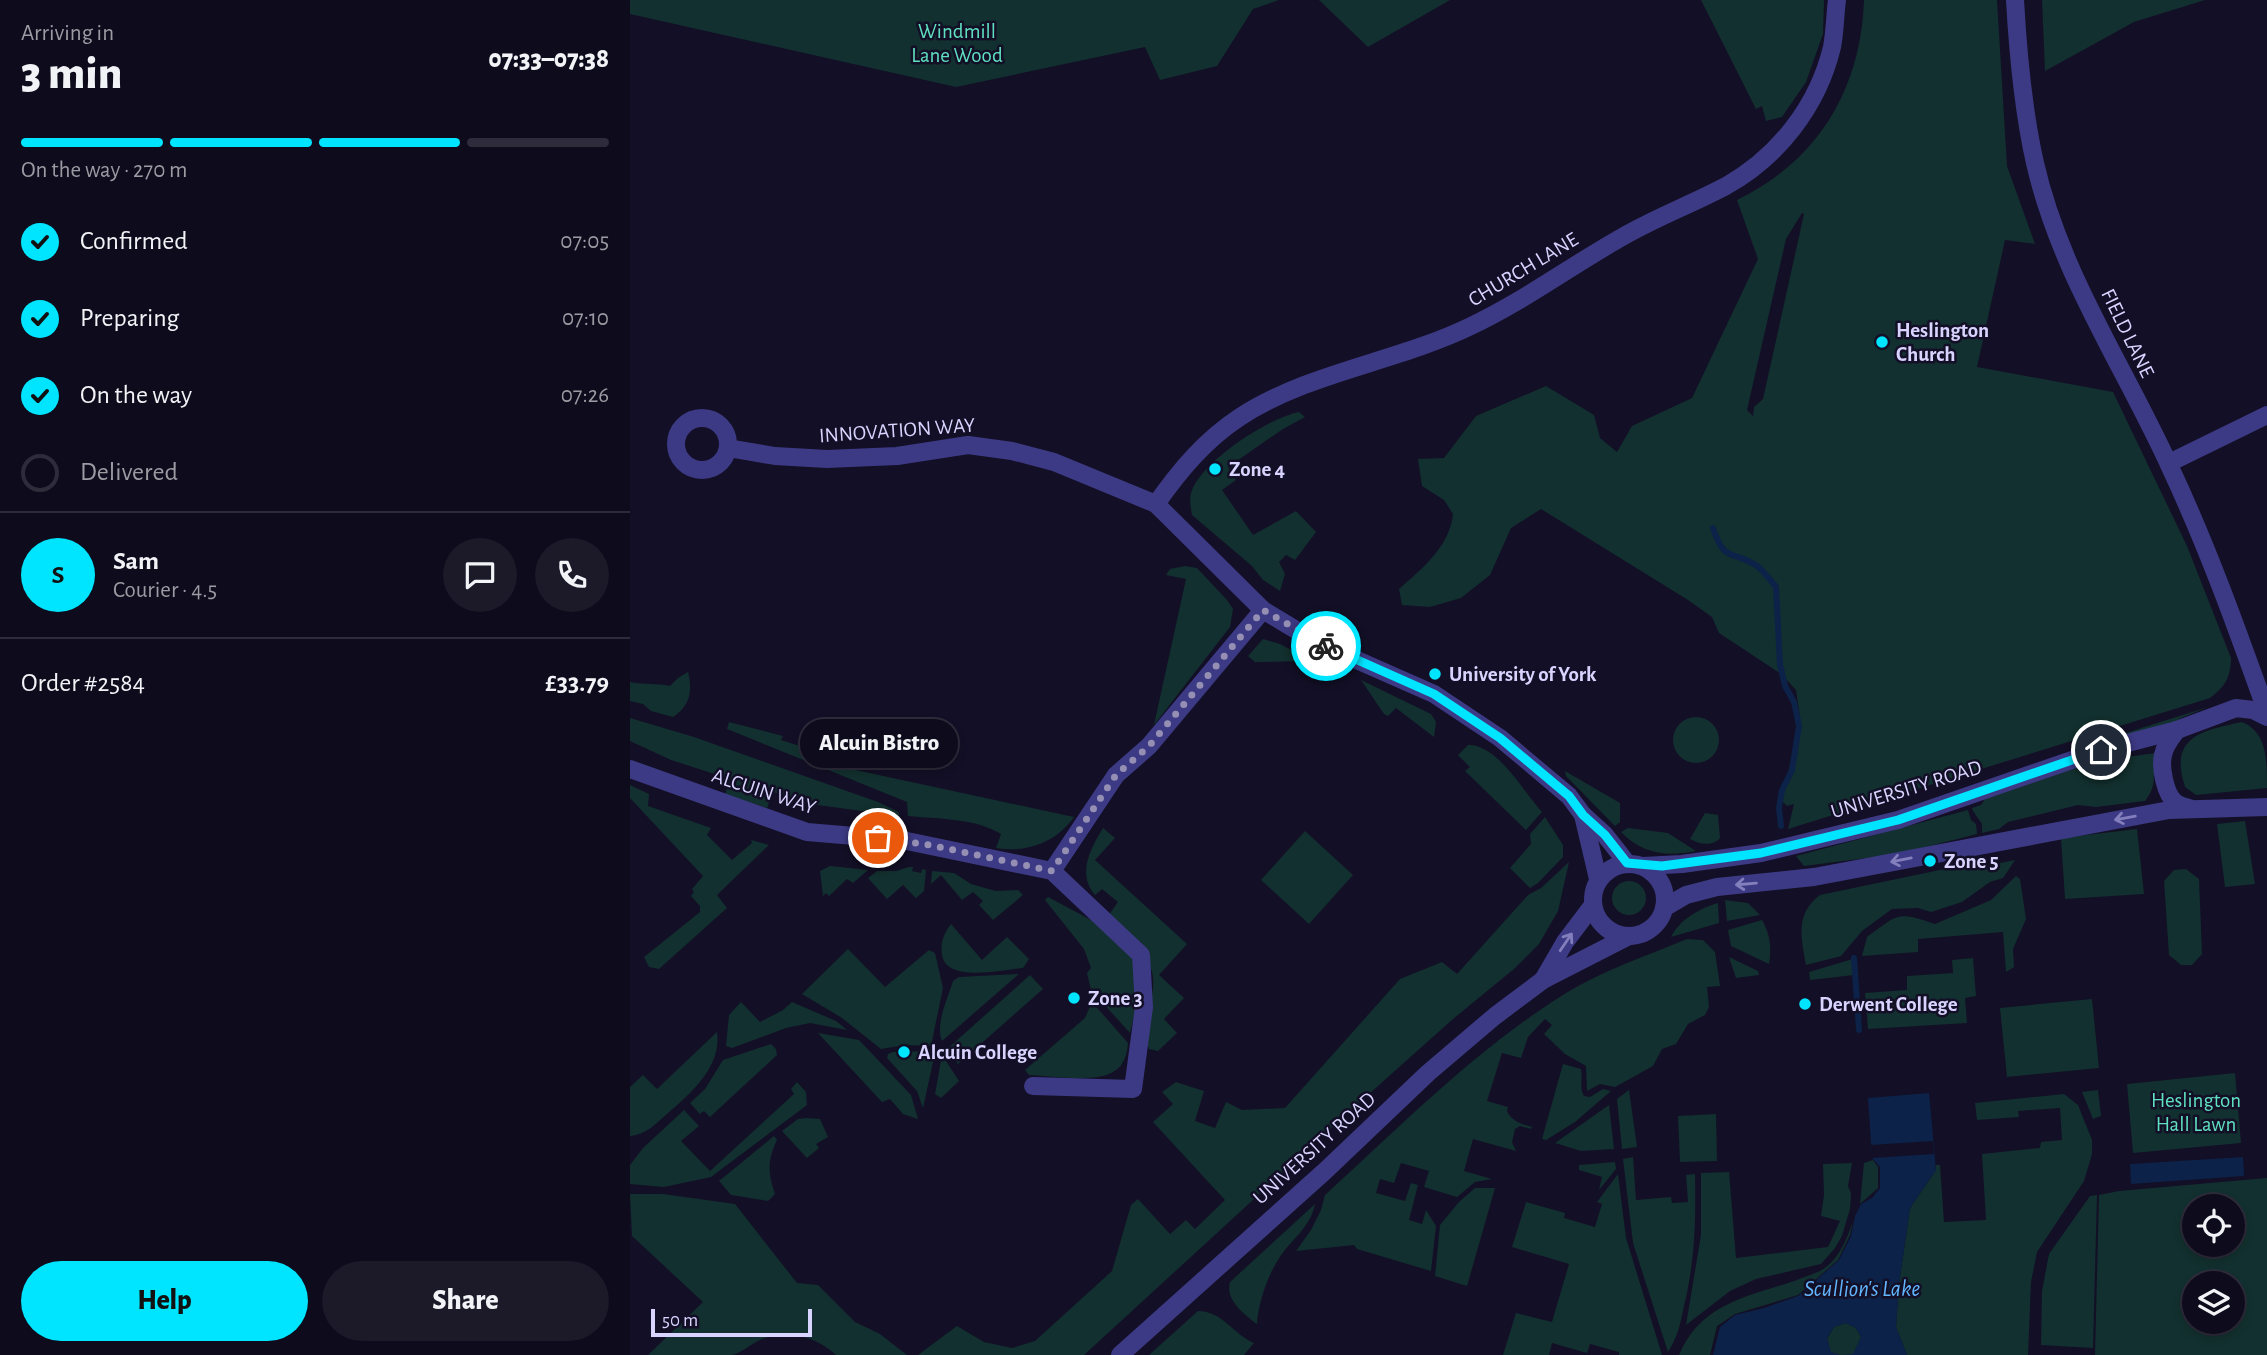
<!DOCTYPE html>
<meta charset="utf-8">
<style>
:root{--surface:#0e0b1c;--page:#1c1929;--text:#f1f3f6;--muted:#9b9ba3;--line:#2e2b3b;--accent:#00e5ff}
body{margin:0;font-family:"Alegreya Sans",sans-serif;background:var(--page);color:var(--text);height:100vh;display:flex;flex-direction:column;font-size:26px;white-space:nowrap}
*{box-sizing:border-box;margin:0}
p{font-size:23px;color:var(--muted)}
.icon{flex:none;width:38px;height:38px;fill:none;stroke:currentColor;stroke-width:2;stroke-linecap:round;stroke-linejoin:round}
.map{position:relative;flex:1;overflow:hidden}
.panel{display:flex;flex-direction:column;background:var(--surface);width:630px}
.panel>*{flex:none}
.fabs{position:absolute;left:1552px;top:1194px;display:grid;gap:14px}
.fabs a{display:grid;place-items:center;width:63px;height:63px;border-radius:50%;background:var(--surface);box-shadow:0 4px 10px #0003,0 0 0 2px var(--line);font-size:35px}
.scale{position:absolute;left:21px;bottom:18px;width:161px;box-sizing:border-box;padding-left:7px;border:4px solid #d9d4ff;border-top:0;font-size:19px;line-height:24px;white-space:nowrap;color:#d9d4ff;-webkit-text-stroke:5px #130f26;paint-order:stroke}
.pin{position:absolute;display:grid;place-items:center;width:60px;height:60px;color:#fff;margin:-30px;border:4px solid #fff;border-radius:50%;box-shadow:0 2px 7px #0007}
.courier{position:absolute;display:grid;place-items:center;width:70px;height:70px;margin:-35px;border:5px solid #00e5ff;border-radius:50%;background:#fff;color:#222;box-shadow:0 2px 9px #0007}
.bubble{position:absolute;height:49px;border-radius:24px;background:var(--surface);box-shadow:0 4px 10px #0003,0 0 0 2px var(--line);font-size:23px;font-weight:800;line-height:49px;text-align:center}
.summary em{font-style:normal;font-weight:800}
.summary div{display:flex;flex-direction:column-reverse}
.summary{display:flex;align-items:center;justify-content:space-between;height:119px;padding:0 21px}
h1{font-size:46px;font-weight:800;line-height:52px}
.bar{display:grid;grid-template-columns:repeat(4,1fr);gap:10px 7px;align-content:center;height:84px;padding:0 21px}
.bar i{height:9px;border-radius:5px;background:var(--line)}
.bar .on{background:var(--accent)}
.bar p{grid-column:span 4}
.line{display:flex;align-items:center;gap:18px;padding:0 21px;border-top:2px solid var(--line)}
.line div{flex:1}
.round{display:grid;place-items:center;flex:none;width:74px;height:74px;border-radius:37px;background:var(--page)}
ol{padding:0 21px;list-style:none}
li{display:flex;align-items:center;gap:21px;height:77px}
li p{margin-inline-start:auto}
li .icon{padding:7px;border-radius:50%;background:var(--accent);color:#111;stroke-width:4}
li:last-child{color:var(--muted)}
li i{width:38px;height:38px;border:4px solid var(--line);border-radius:50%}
.primary-button{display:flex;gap:14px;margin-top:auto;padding:14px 21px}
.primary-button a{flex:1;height:80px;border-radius:42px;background:var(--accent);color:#111;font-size:28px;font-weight:800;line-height:80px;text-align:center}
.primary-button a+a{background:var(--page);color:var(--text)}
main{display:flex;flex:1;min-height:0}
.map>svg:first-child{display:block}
.green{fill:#12302f;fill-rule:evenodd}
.water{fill:#0c2248}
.pier{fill:#130f26}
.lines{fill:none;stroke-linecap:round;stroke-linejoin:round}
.stream{stroke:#0c2248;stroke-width:6}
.minor{stroke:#3d3a85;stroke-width:18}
.oneway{stroke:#837fbc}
.done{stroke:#948fb3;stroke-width:7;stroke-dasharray:0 12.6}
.route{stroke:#00e5ff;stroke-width:9}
.poi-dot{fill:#00e5ff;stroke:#130f26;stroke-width:2.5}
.labels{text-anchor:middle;stroke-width:5;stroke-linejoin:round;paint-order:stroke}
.park-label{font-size:21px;fill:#5fe0c0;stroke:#130f26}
.street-label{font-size:21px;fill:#d9d4ff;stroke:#130f26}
.poi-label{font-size:21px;font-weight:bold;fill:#d9d4ff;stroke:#130f26;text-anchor:start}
.water-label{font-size:23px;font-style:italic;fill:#62b6ff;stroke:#130f26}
</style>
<main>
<section class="panel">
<div class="summary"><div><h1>3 min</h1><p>Arriving in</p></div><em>07:33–07:38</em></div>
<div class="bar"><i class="on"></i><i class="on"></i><i class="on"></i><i></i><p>On the way · 270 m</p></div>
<ol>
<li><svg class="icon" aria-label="check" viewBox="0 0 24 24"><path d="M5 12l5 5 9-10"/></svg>Confirmed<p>07:05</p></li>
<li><svg class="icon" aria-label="check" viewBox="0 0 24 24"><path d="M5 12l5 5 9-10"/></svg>Preparing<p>07:10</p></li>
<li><svg class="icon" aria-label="check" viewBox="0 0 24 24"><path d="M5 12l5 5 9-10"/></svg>On the way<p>07:26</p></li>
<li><i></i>Delivered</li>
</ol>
<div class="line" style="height:126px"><b class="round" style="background:var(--accent);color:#111">S</b><div><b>Sam</b><p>Courier · 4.5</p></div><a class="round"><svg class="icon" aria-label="chat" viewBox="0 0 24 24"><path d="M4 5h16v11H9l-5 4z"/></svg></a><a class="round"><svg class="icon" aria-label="phone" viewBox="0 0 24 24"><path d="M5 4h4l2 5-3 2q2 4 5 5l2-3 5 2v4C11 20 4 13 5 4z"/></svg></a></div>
<div class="line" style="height:91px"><div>Order #2584</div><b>£33.79</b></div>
<div class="primary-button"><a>Help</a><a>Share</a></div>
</section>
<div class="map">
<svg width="1637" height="1355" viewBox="0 0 1637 1355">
<rect width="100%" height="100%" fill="#130f26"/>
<!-- green -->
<g class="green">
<path d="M0 0H649L623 9 587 66 530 80 515 47 326 87 0 14Z"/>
<path d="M689 0H820L738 47Z"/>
<path d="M1071 0H1194L1193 34 1176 82 1152 117 1136 121 1132 106 1126 109Z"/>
<path d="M1234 0H1367L1377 166 1405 244 1375 240 1347 367 1483 392 1557 546 1601 658C1601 677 1595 687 1580 698L1158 829 1164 804 1157 806 1152 801 1170 717 1166 690 1151 674 1089 633 1082 617 1058 600 911 509 881 528 860 575 831 598 800 607 772 605 769 589C792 569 820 546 823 514L814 500 792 486 788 459 814 458 846 416 916 386 964 415 970 438 987 452 1002 426 1062 398 1128 259 1107 200C1188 161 1231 89 1234 0ZM1172 213 1174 214 1133 399 1124 407 1123 416 1117 410 1156 239Z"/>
<path d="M1412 0H1575L1504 22 1415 71Z"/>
<path d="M669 412 675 417 653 429 598 467 606 480 592 490 623 535 666 511 686 532 665 560 656 555 649 562 655 574 650 591 633 580 622 566 562 515C561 508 559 501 561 493 570 462 638 418 669 412Z"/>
<path d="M555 566 567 568 597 600 603 609 600 627 524 725 556 579 536 575 540 569Z"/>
<path d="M633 639 650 644 683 661 625 662 618 656Z"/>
<path d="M58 672C63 691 60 706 43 717L21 711 13 704 0 701V682C14 685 26 683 40 686L48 678Z"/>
<path d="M731 680 801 714 806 722 804 737 766 708 758 716 754 714Z"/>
<path d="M1578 707 1551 718 1527 733 1446 750 1445 749Z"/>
<circle cx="1066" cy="740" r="23"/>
<path d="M0 718 64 737 248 802 269 812V816L180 804 143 792 137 808 95 795 100 779 41 760 0 741Z"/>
<path d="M99 722 153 736 151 740 170 746 207 766 444 817C426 843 396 853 366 848L371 834C345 818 308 819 278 816L277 802 97 729Z"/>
<path d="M1612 722C1637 732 1637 759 1637 788L1566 795 1555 787C1539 737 1570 731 1612 722Z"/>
<path d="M838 745C868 744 894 793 912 812L896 830 835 771 840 767 828 755Z"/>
<path d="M1526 753C1521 773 1529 784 1515 801L1466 807 1448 805 1378 822 1369 829 1352 833V824L1343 811 1342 808 1351 805 1355 799 1466 761Z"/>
<path d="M935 771 990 803V822L985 826 936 776Z"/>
<path d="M0 785 19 794 18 806 81 828 77 835 102 860 122 843 121 840 139 845 87 895 97 908 29 969 19 967 14 957 70 912V906L61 896 64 892 62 889 73 876 0 798Z"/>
<path d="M1338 810 1341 820 1346 824 1347 834 1268 854 1174 866 1166 856Z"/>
<path d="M1075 813 1088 815 1090 838C1082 847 1069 844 1060 839Z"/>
<path d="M915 817 933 845V857L908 883 900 888 880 868 901 844 900 834Z"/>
<path d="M1615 821 1625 884 1595 887 1587 824Z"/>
<path d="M473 828 485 838 465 860 557 944 529 975 554 998 534 1019 547 1033 528 1051 519 1049C507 1023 534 989 518 962 508 945 490 930 478 916L488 902 472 889 465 895C447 874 460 849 473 828Z"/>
<path d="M998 828 1038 833 1066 851C1037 857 1012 854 991 832Z"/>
<path d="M1507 829 1514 894 1435 899 1431 838Z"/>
<path d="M675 831 723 875 679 924 631 880Z"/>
<path d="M1385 860 1373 878 1360 882 1332 902 1301 912 1288 908 1262 909 1232 931 1211 956 1176 965C1171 937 1165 914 1190 895L1348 862 1351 867Z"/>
<path d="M939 862 928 911 909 944 884 969 823 1019 720 1111 454 1355H288L327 1326 354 1342 382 1348 405 1341 482 1271 501 1205 508 1199 540 1234 556 1220 565 1229 595 1200 523 1122 543 1104 532 1092 546 1082 574 1091 565 1121 585 1128 596 1102 612 1110 655 1108 770 979 812 962 827 974 898 895 911 888Z"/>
<path d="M200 866 238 870 223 883 217 879 199 896 196 893 193 896 190 871Z"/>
<path d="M279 867H283L282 871 291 873 292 869 296 870 294 891 286 898 273 885 257 899 238 878 247 871H266Z"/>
<path d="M1556 869 1569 879 1572 954 1562 965H1551L1539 955 1534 881 1544 870Z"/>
<path d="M302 871 324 873 341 884 366 891 388 890 393 895 363 920 349 905 353 901 343 892 332 900 311 875 301 884Z"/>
<path d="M1386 876 1390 879 1396 919 1383 949 1384 967 1376 972 1373 932 1288 939V952L1232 956 1237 937C1269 914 1266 911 1305 924L1361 900Z"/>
<circle cx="999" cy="898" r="17"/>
<path d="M418 897 463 921 502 957 507 972 505 1012 500 1033 461 990 457 973 461 968 454 949 415 900Z"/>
<path d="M1095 900 1118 903 1130 915 1097 921Z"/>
<path d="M1088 903 1089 923 1041 937C1049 920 1070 908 1088 903Z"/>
<path d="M1132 920C1140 934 1142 948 1139 964L1101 946 1098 930Z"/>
<path d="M321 924 352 960 377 937 399 959 393 968C373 970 316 983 312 955 310 943 314 933 321 924Z"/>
<path d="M1057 939 1073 940 1085 952 1090 986 1077 987 1079 1007 1075 1015 1058 1024 1046 1044 1032 1049 1023 1066 985 1087 970 1084 957 1091 956 1066 935 1054 914 1034 922 1025 915 1019 898 1037 891 1058 872 1053 857 1101 878 1107 877 1111C881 1121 892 1124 902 1127L901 1129 890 1126 885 1129 882 1142 886 1151 843 1139 834 1171 862 1179 845 1182 827 1197 794 1187 799 1171 771 1163 764 1183 750 1179 746 1193 775 1201 781 1183 788 1185 779 1220 792 1224 796 1210 806 1226 801 1271 727 1249 724 1245 666 1251 681 1230 691 1210 695 1195C772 1125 846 1049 936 993 974 970 1016 956 1057 939Z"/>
<path d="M218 949 255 987 299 950 305 953 313 988 301 1046 276 1045 251 1049 212 1018 172 994Z"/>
<path d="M1099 957 1128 971 1129 975 1106 978Z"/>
<path d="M1343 958 1346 996 1335 998 1337 1023 1238 1029 1235 993 1277 990V976L1323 973 1322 960Z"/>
<path d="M1223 959 1224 975 1180 980 1179 972Z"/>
<path d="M389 974 312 1041C305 1024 318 998 323 981L329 977Z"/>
<path d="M400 975 413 989 328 1064 316 1050Z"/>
<path d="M1462 999 1469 1068 1377 1077 1370 1008Z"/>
<path d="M111 1002 130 1022 153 1010 162 1002 206 1021 217 1030 180 1023 156 1028 102 1048 96 1046 99 1015Z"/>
<path d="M462 1002 498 1043C497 1055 494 1066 483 1072 466 1083 421 1076 399 1075L395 1070 455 1018Z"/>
<path d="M87 1032C92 1067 61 1093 37 1114 24 1125 17 1134 0 1136V1087L13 1075 27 1089Z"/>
<path d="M188 1033 229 1040 281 1095 288 1119 273 1114 260 1099 252 1102Z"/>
<path d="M141 1044 146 1049 147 1055 80 1117 74 1111 70 1114 60 1103 75 1089 93 1060Z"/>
<path d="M301 1051 305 1053 293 1108 287 1091 257 1058 258 1054 263 1052Z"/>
<path d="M312 1055 329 1081 311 1098 305 1094Z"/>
<path d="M933 1064 951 1069C953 1079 949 1088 954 1096L960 1097 973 1089 981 1091 945 1122 916 1140 912 1139Z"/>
<path d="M1605 1073 1611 1143 1503 1153 1497 1084Z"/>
<path d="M167 1082 176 1092 177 1105 81 1177 34 1187 0 1184V1165L13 1148 54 1110 69 1126 51 1141 80 1171 164 1094 161 1089Z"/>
<path d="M999 1090 1007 1147 992 1149 987 1099Z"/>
<path d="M1468 1090 1471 1116 1463 1119 1452 1092Z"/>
<path d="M1434 1094 1448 1105 1462 1140V1154L1454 1181 1407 1252 1401 1282 1398 1355H1277L1266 1327 1269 1284 1280 1208 1306 1170V1165H1310L1314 1222 1356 1220 1352 1154 1410 1148 1411 1142 1432 1140 1430 1108 1388 1111 1389 1117 1347 1120 1345 1103Z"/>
<path d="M979 1105 984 1149 951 1151 925 1143Z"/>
<path d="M1086 1114 1087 1161 1050 1162 1048 1116Z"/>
<path d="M176 1118 190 1119 198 1137 186 1144 189 1148 177 1158 152 1131 168 1119Z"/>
<path d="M144 1136 147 1140C137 1161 138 1173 145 1194L138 1201 101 1195 89 1181Z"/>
<path d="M1003 1157 1006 1200 1041 1197 1042 1203 1058 1202 1056 1175 1065 1174C1066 1221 1065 1261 1054 1306 1050 1325 1048 1336 1038 1352L1003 1243 993 1159Z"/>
<path d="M1243 1160 1248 1167V1188L1230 1204 1234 1163Z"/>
<path d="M985 1162 986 1169 969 1190 972 1177 949 1170V1165Z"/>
<path d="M1222 1163 1218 1186 1221 1193 1220 1209 1212 1236 1205 1248 1191 1264 1126 1279 1100 1291 1056 1325 1071 1235V1173L1099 1172 1106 1258 1198 1247 1210 1221 1191 1216 1194 1195 1193 1164Z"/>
<path d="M988 1174 996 1238 1032 1355H989V1352L960 1344 957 1353 922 1343 919 1355H873L886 1313 922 1322 939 1264 882 1247 896 1202 935 1213 934 1218 965 1227 972 1204 967 1202Z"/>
<path d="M1637 1178V1355H1465L1469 1195 1489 1191ZM1564 1206H1603V1244H1564ZM1564 1283H1603V1321H1564Z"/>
<path d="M845 1188H865L837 1286 805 1276 810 1225 829 1202Z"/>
<path d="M0 1194H33L105 1204 167 1283 188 1285 225 1322 250 1334 277 1355H206C185 1336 156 1328 130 1340 120 1344 111 1354 101 1355 74 1355 46 1355 18 1355L73 1302 2 1236Z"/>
<path d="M1467 1195 1463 1348 1411 1345 1412 1291 1419 1254 1460 1196Z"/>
<path d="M685 1204C680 1229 660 1240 648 1260 637 1277 628 1304 627 1324 614 1314 595 1300 600 1282Z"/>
<path d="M1223 1221 1220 1235 1208 1260 1168 1295 1105 1314 1087 1326 1080 1355H1049C1072 1302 1118 1297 1167 1280 1176 1276 1189 1273 1196 1267 1210 1257 1218 1236 1223 1221Z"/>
<path d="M568 1311C592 1311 603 1334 624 1343L614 1355H519Z"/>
<path d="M1216 1323 1226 1328 1231 1337 1223 1355H1210L1201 1352 1197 1339 1204 1327Z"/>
</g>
<!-- water -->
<g class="water">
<path d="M1299 1093 1306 1170 1280 1208 1269 1284 1266 1327 1277 1355H1211L1223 1354 1231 1337 1226 1328 1216 1323 1204 1327 1197 1338 1201 1352 1210 1355H1083L1090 1327 1105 1315 1134 1308 1168 1296 1209 1260 1221 1236 1225 1216 1231 1204 1242 1198 1250 1188V1167L1242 1158 1238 1098Z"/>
<path d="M1613 1157 1614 1176 1501 1184 1500 1164Z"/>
</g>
<!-- pier -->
<path class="pier" d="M1303 1141 1304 1154 1242 1158 1241 1145Z"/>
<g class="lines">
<!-- stream -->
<g class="stream">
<path d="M1083 528C1095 564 1101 549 1127 566 1134 571 1140 580 1146 587L1150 665 1155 686 1164 702 1169 726 1162 770 1152 790 1149 808 1151 826"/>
<path d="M1224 958 1229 1030"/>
</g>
<!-- minor -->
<g class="minor">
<path d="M1385 0C1388 54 1393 110 1405 163 1430 273 1494 366 1540 467 1578 548 1607 629 1637 713"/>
<circle cx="72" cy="444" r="26"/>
<path d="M98 448 145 456 197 459 267 456 338 445 382 451 424 462 526 504 633 610 686 642 804 694 870 738 939 796 953 815 975 835 997 863"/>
<path d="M1539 463 1637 415"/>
<path d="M526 504C550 470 575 440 610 417 679 372 767 362 841 326 892 302 938 268 987 240 1022 219 1060 205 1096 186 1148 157 1188 106 1202 47 1205 32 1205 15 1207 0"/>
<path d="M1547 730C1541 738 1535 745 1533 755 1530 767 1535 795 1546 803 1550 806 1557 807 1562 809"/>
<path d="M0 769 177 832 272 840 422 871 511 955 514 1007 503 1089 403 1086"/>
<path d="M953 815 968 879"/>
<circle cx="999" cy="900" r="36"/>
<path d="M1013 866 1052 864 1131 853 1268 820 1471 750 1547 730 1606 708 1623 710 1637 717"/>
<path d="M422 871 486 775 519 746 633 610"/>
<path d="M1034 908 1056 895 1087 887 1184 877 1539 810 1637 807"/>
<path d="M913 980 935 942 963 905"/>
<path d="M490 1355 695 1171 798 1073 865 1016 913 980 999 936"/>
</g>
</g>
<!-- one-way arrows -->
<defs><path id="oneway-shaft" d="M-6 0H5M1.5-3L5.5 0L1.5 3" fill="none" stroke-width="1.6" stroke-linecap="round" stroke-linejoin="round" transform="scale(1.75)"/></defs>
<g class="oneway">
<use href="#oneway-shaft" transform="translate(1495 818) rotate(170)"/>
<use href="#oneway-shaft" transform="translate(1271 860) rotate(169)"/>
<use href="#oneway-shaft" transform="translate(1116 884) rotate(175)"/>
<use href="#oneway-shaft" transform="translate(936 942) rotate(-56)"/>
</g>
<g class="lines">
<!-- done -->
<path class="done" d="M248 838 300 845 422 871 486 775 519 746 633 610 696 646"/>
<!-- route -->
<path class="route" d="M696 646 804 694 870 738 939 796 953 815 975 835 997 863 1032 866 1131 853 1268 820 1471 750"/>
</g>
<!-- markers -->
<g class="poi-dot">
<circle cx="1252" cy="342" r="7"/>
<circle cx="585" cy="469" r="7"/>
<circle cx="805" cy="674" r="7"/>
<circle cx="1300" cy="861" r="7"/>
<circle cx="444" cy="998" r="7"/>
<circle cx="1175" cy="1004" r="7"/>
<circle cx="274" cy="1052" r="7"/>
</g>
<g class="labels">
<!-- park labels -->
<g class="park-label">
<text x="327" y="38">Windmill<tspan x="327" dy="24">Lane Wood</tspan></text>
<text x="1566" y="1107">Heslington<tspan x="1566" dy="24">Hall Lawn</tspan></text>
</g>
<!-- street labels -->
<g class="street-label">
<text transform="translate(893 269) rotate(-31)" y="7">CHURCH LANE</text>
<text transform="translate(1498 333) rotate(64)" y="7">FIELD LANE</text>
<text transform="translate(267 430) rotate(-4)" y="7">INNOVATION WAY</text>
<text transform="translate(1276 789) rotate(-17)" y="7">UNIVERSITY ROAD</text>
<text transform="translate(134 791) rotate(18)" y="7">ALCUIN WAY</text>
<text transform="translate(684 1148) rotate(-42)" y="7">UNIVERSITY ROAD</text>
</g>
<!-- poi labels -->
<g class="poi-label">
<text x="1266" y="337">Heslington<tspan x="1266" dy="24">Church</tspan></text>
<text x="599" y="476">Zone 4</text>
<text x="819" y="681">University of York</text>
<text x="1314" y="868">Zone 5</text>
<text x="458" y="1005">Zone 3</text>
<text x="1189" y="1011">Derwent College</text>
<text x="288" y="1059">Alcuin College</text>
</g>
<!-- water labels -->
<g class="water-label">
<text x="1232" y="1296">Scullion's Lake</text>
</g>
</g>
</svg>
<div class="fabs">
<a><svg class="icon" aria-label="locate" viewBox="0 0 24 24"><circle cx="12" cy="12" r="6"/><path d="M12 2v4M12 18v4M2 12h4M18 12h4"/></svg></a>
<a><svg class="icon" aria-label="layers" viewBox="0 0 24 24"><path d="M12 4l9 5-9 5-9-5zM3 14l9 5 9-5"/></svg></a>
</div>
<div class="scale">50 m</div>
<div class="pin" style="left:248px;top:838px;background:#ea580c"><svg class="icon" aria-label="bag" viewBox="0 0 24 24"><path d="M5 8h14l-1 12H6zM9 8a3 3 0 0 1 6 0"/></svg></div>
<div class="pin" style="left:1471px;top:750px;background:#1f2937"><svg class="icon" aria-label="home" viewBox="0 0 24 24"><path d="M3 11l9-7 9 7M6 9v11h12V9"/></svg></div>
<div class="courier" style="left:696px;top:646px"><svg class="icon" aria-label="bike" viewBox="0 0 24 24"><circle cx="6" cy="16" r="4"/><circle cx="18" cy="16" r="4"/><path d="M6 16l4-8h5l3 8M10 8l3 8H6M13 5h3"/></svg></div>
<div class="bubble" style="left:170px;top:719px;width:158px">Alcuin Bistro</div>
</div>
</main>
